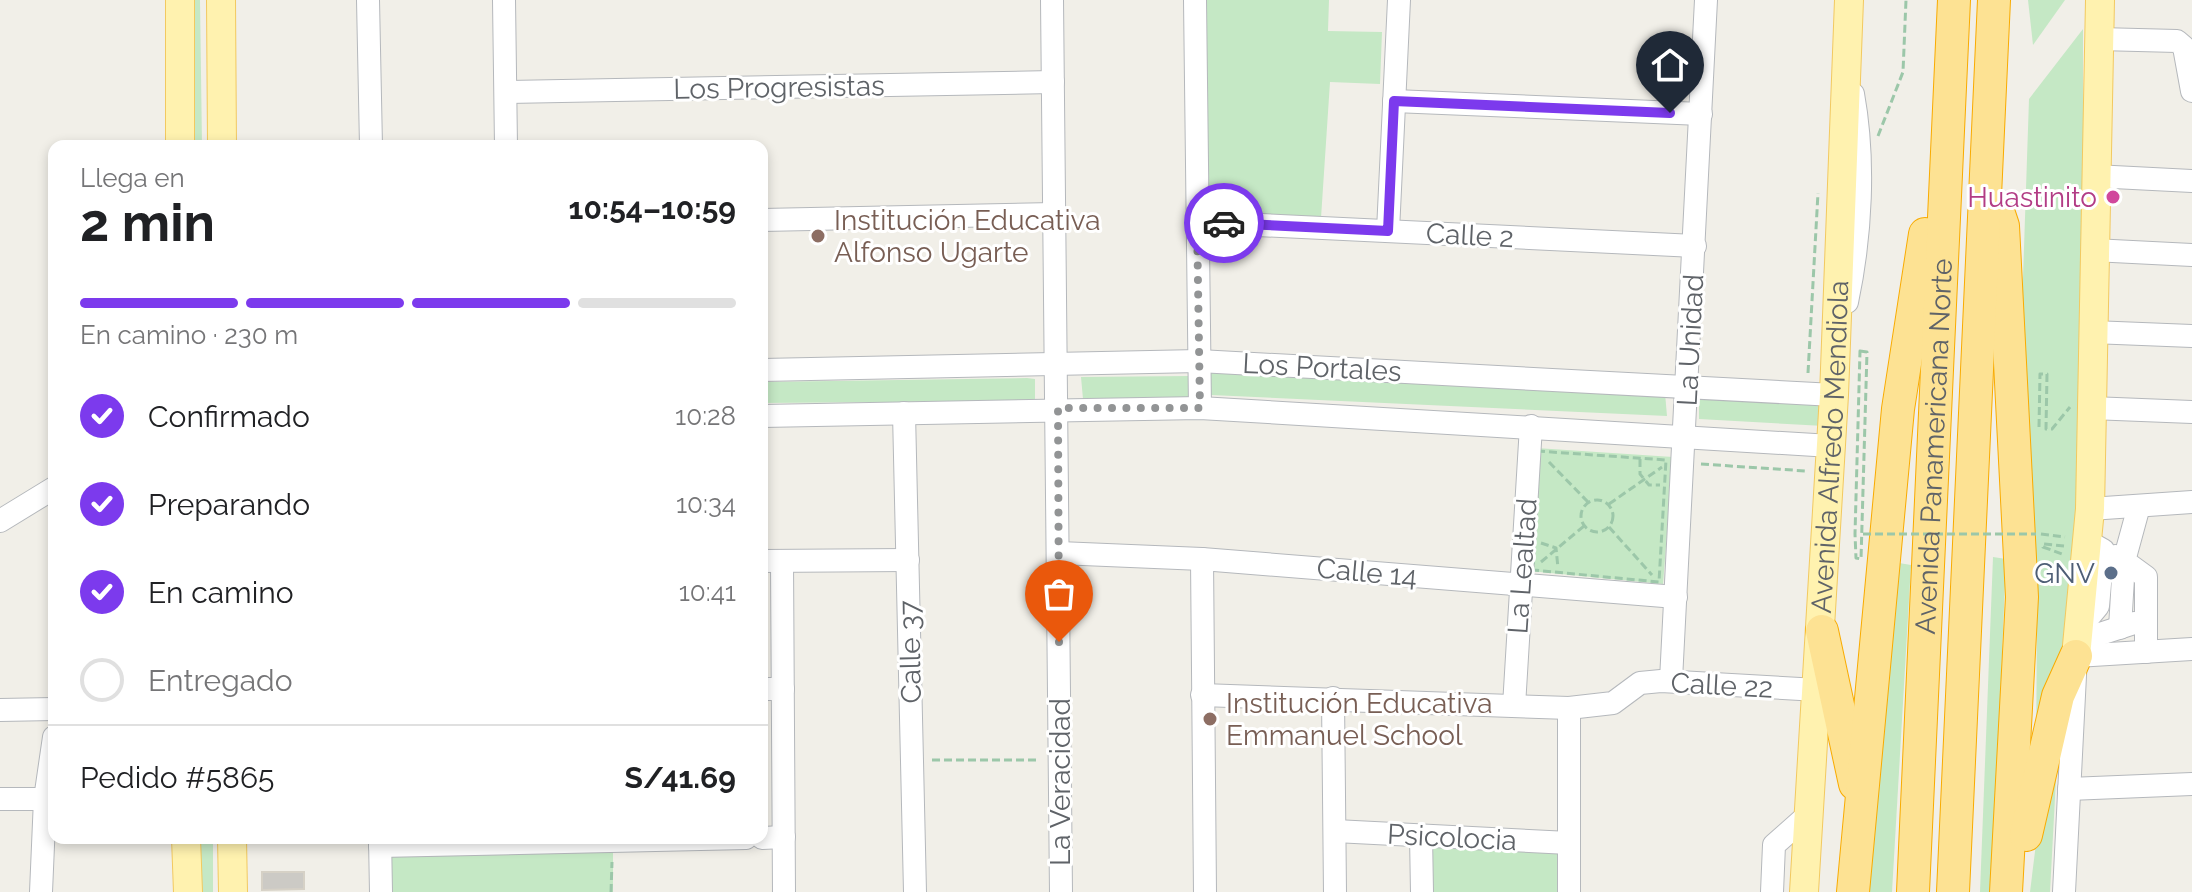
<!DOCTYPE html>
<html lang="es">
<meta charset="utf-8">
<style>
:root{--surface:#fff;--page:#f2f2f2;--text:#202124;--muted:#757577;--line:#e0e0e0;--accent:#7c3aed}
body{margin:0;font-family:Raleway,sans-serif;background:var(--page);color:var(--text);height:100vh;display:flex;flex-direction:column;font-size:30px;white-space:nowrap}
*{box-sizing:border-box;margin:0}
p{font-size:26px;color:var(--muted)}
.icon{flex:none;width:44px;height:44px;fill:none;stroke:currentColor;stroke-width:2;stroke-linecap:round;stroke-linejoin:round}
.map{position:relative;flex:1;overflow:hidden}
.panel{position:absolute;left:48px;top:140px;width:720px;height:704px;display:flex;flex-direction:column;background:var(--surface);border-radius:16px;box-shadow:0 4px 12px #0003}
.panel>*{flex:none}
.pin{position:absolute;display:grid;place-items:center;width:68px;height:68px;color:#fff;margin:-82px -34px;border-radius:50% 50% 50% 0;rotate:-45deg;box-shadow:0 0 8px #0007}
.pin .icon{rotate:45deg}
.courier{position:absolute;display:grid;place-items:center;width:80px;height:80px;margin:-40px;border:6px solid #7c3aed;border-radius:50%;background:#fff;color:#222;box-shadow:0 2px 10px #0007}
.headline em{font-style:normal;font-weight:700}
.headline div{display:flex;flex-direction:column-reverse}
.headline{display:flex;align-items:center;justify-content:space-between;height:136px;padding:0 32px}
h1{font-size:52px;font-weight:700;line-height:60px}
.bar{display:grid;grid-template-columns:repeat(4,1fr);gap:12px 8px;align-content:center;height:96px;padding:0 32px}
.bar i{height:10px;border-radius:6px;background:var(--line)}
.bar .on{background:var(--accent)}
.bar p{grid-column:span 4}
.line{display:flex;align-items:center;gap:20px;padding:0 32px;border-top:2px solid var(--line)}
.line div{flex:1}
ol{padding:0 32px;list-style:none}
li{display:flex;align-items:center;gap:24px;height:88px}
li p{margin-inline-start:auto}
li .icon{padding:8px;border-radius:50%;background:var(--accent);color:#fff;stroke-width:4}
li:last-child{color:var(--muted)}
li i{width:44px;height:44px;border:4px solid var(--line);border-radius:50%}
.map>svg:first-child{display:block}
.green{fill:#c5e8c5}
.building{fill:#cccac5;stroke:#d6d1c6;stroke-width:2}
.lines{fill:none;stroke-linecap:round;stroke-linejoin:round}
.minor-casing{stroke:#b5b8bc;stroke-width:24}
.major-casing{stroke:#f2c960;stroke-width:30}
.highway-casing{stroke:#f9ab00;stroke-width:34}
.path{stroke:#9cc7a9;stroke-width:3;stroke-dasharray:8 4;stroke-linecap:butt}
.minor{stroke:#fff;stroke-width:22}
.major{stroke:#fff2af;stroke-width:28}
.highway{stroke:#fde293;stroke-width:32}
.path-bridge{stroke:#9cc7a9;stroke-width:3;stroke-dasharray:8 4;stroke-linecap:butt}
.done{stroke:#929495;stroke-width:8;stroke-dasharray:0 14.4}
.route{stroke:#7c3aed;stroke-width:10}
.hotel-dot{fill:#d1479c;stroke:#fff;stroke-width:3}
.education-dot{fill:#8d6e63;stroke:#fff;stroke-width:3}
.service-dot{fill:#5c6f8a;stroke:#fff;stroke-width:3}
.labels{text-anchor:middle;stroke-width:6;stroke-linejoin:round;paint-order:stroke}
.street-label{font-size:28px;fill:#5f6368;stroke:#fff}
.hotel-label{font-size:28px;fill:#b23c85;stroke:#fff;text-anchor:end}
.education-label{font-size:28px;fill:#785e54;stroke:#fff;text-anchor:start}
.service-label{font-size:28px;fill:#4e5e75;stroke:#fff;text-anchor:end}
</style>
<div class="map">
<svg width="2192" height="892" viewBox="0 0 2192 892">
<rect width="100%" height="100%" fill="#f1efe8"/>
<!-- green -->
<g class="green">
<path d="M183 0H200L202 146H185Z"/>
<path d="M1203 0H1329L1328 31 1382 32 1380 84 1330 82 1321 218 1208 214Z"/>
<path d="M2028 0H2065L2033 45Z"/>
<path d="M2083 29V373L2072 619 2036 775 2037 604 2021 337 2029 99Z"/>
<path d="M1210 371 1665 393 1667 416 1211 395 1206 392Z"/>
<path d="M1189 376 1192 399H1083L1081 377Z"/>
<path d="M1027 378 1035 379V401L762 403V382Z"/>
<path d="M1703 397 1824 403V426L1699 419V401Z"/>
<path d="M1536 448 1673 457 1663 584 1530 571Z"/>
<path d="M1993 557 2006 559 1992 892H1980Z"/>
<path d="M1899 563 1911 565 1892 892H1868Z"/>
<path d="M762 569H765L767 676H762Z"/>
<path d="M2057 760 2050 892H2030L2038 827Z"/>
<rect x="196" y="838" width="17" height="54"/>
<path d="M1425 840 1564 848V892H1426Z"/>
<path d="M613 846V892H387L386 856Z"/>
</g>
<!-- building -->
<path class="building" d="M262 872H304V889L262 890Z"/>
<g class="lines">
<defs>
<g id="minor">
<path d="M368 0 371 146"/>
<path d="M504 0 506 146"/>
<path d="M1052 0 1061 892"/>
<path d="M1195 0 1200 408"/>
<path d="M2099 39 2177 41 2184 47 2192 91"/>
<path d="M506 92 1053 82"/>
<path d="M1394 101 1701 114"/>
<path d="M2094 176 2192 181"/>
<path d="M762 220 1054 214"/>
<path d="M1197 222 1695 246"/>
<path d="M1388 231 1399 0"/>
<path d="M2093 250 2192 255"/>
<path d="M1847 302C1861 236 1865 160 1853 94"/>
<path d="M2092 332 2192 336"/>
<path d="M762 370 1199 361 1834 395"/>
<path d="M2091 408 2192 412"/>
<path d="M904 413 915 892"/>
<path d="M762 416 1200 408 1831 446"/>
<path d="M2139 506 2124 561 2146 577V652"/>
<path d="M2090 509 2192 502"/>
<path d="M0 521 54 488"/>
<path d="M1059 553 1202 559 1676 597"/>
<path d="M2115 556 2124 561 2120 628"/>
<path d="M1202 559 1205 892"/>
<path d="M762 561 908 560"/>
<path d="M782 561 784 892"/>
<path d="M2079 629 2098 606 2103 550 2087 541"/>
<path d="M2097 635 2134 623"/>
<path d="M1671 680 1706 0"/>
<path d="M762 689H783"/>
<path d="M1202 695 1569 708 1613 703 1640 683 1661 681 1818 690"/>
<path d="M1333 698 1335 892"/>
<path d="M1514 706 1531 426"/>
<path d="M0 710 54 709"/>
<path d="M2069 789 2192 784"/>
<path d="M0 799H45"/>
<path d="M1335 831 1569 843"/>
<path d="M1421 836 1422 892"/>
<path d="M380 838 381 892"/>
<path d="M762 838 784 837"/>
<path d="M380 846 746 838"/>
<path d="M41 892 45 799 54 737"/>
<path d="M1569 892V708"/>
<path d="M1772 892 1774 845 1809 814"/>
<path d="M2064 892 2076 656 2192 649"/>
</g>
<g id="major">
<path d="M180 0V146"/>
<path d="M221 0 222 146"/>
<path d="M2076 656 2090 509 2100 0"/>
<path d="M186 838 188 892"/>
<path d="M232 838 233 892"/>
<path id="s1" d="M1804 892 1834 395 1849 0"/>
</g>
<g id="highway">
<path d="M1998 211 2003 226 2022 597 2006 892"/>
<path d="M1822 631 1855 784"/>
<path d="M2026 835 2058 696 2076 656"/>
<path d="M1853 892 1898 409 1925 234"/>
<path id="s2" d="M1913 892 1954 0"/>
<path d="M1953 892 1994 0"/>
</g>
</defs>
<!-- minor casing -->
<use href="#minor" class="minor-casing"/>
<!-- major casing -->
<use href="#major" class="major-casing"/>
<!-- highway casing -->
<use href="#highway" class="highway-casing"/>
<!-- path -->
<g class="path">
<path d="M1878 136 1903 72 1906 0"/>
<path d="M1860 351 1867 352 1861 559 1856 558 1855 534Z"/>
<path d="M1808 373 1818 193"/>
<path d="M2039 427 2040 374H2047L2046 429H2052L2070 407"/>
<path d="M1537 451 1666 460 1659 582 1533 570Z"/>
<path d="M1640 459V474L1649 485H1660"/>
<path d="M1549 462 1588 502"/>
<path d="M1701 464 1806 471"/>
<circle cx="1597" cy="516" r="16"/>
<path d="M1609 504 1662 467"/>
<path d="M1609 527 1652 575"/>
<path d="M2041 534 2065 537"/>
<path d="M1541 543 1556 548 1558 568"/>
<path d="M2064 546 2043 544V547L2065 555"/>
<path d="M1541 562 1584 526"/>
<path d="M932 760H1040"/>
<path d="M611 892 612 862"/>
</g>
<!-- minor -->
<use href="#minor" class="minor"/>
<!-- major -->
<use href="#major" class="major"/>
<!-- highway -->
<use href="#highway" class="highway"/>
<!-- path-bridge -->
<path class="path-bridge" d="M1863 534H2036"/>
</g>
<g class="lines">
<!-- done -->
<path class="done" d="M1059 642 1058 408H1200L1197 222 1224 223"/>
<!-- route -->
<path class="route" d="M1224 223 1388 231 1394 101 1670 113"/>
</g>
<!-- markers -->
<circle class="hotel-dot" cx="2113" cy="197" r="8"/>
<g class="education-dot">
<circle cx="818" cy="236" r="8"/>
<circle cx="1210" cy="719" r="8"/>
</g>
<circle class="service-dot" cx="2111" cy="573" r="8"/>
<g class="labels">
<!-- street labels -->
<g class="street-label">
<text transform="translate(779 87) rotate(-1)" y="10">Los Progresistas</text>
<text transform="translate(1470 235) rotate(3)" y="10">Calle 2</text>
<text transform="translate(1690 340) rotate(-87)" y="10">La Unidad</text>
<text transform="translate(1322 367) rotate(3)" y="10">Los Portales</text>
<text dy="10" stroke="none"><textPath href="#s1" startOffset="446">Avenida Alfredo Mendiola</textPath></text>
<text dy="10" stroke="none"><textPath href="#s2" startOffset="446">Avenida Panamericana Norte</textPath></text>
<text transform="translate(1522 566) rotate(-86)" y="10">La Lealtad</text>
<text transform="translate(1367 572) rotate(5)" y="10">Calle 14</text>
<text transform="translate(910 652) rotate(-91)" y="10">Calle 37</text>
<text transform="translate(1722 685) rotate(3)" y="10">Calle 22</text>
<text transform="translate(1060 782) rotate(-90)" y="10">La Veracidad</text>
<text transform="translate(1452 837) rotate(3)" y="10">Psicolocia</text>
</g>
<!-- hotel labels -->
<g class="hotel-label">
<text x="2097" y="207">Huastinito</text>
</g>
<!-- education labels -->
<g class="education-label">
<text x="834" y="230">Institución Educativa<tspan x="834" dy="32">Alfonso Ugarte</tspan></text>
<text x="1226" y="713">Institución Educativa<tspan x="1226" dy="32">Emmanuel School</tspan></text>
</g>
<!-- service labels -->
<g class="service-label">
<text x="2095" y="583">GNV</text>
</g>
</g>
</svg>
<div class="pin" style="left:1059px;top:642px;background:#ea580c"><svg class="icon" aria-label="bag" viewBox="0 0 24 24"><path d="M5 8h14l-1 12H6zM9 8a3 3 0 0 1 6 0"/></svg></div>
<div class="pin" style="left:1670px;top:113px;background:#1f2937"><svg class="icon" aria-label="home" viewBox="0 0 24 24"><path d="M3 11l9-7 9 7M6 9v11h12V9"/></svg></div>
<div class="courier" style="left:1224px;top:223px"><svg class="icon" aria-label="car" viewBox="0 0 24 24"><path d="M5 17H2v-5l4-1 3-4h7l3 4 3 1v5h-3M9 17h6M6 11h13"/><circle cx="7" cy="17" r="2"/><circle cx="17" cy="17" r="2"/></svg></div>
<section class="panel">
<div class="headline"><div><h1>2 min</h1><p>Llega en</p></div><em>10:54–10:59</em></div>
<div class="bar"><i class="on"></i><i class="on"></i><i class="on"></i><i></i><p>En camino · 230 m</p></div>
<ol>
<li><svg class="icon" aria-label="check" viewBox="0 0 24 24"><path d="M5 12l5 5 9-10"/></svg>Confirmado<p>10:28</p></li>
<li><svg class="icon" aria-label="check" viewBox="0 0 24 24"><path d="M5 12l5 5 9-10"/></svg>Preparando<p>10:34</p></li>
<li><svg class="icon" aria-label="check" viewBox="0 0 24 24"><path d="M5 12l5 5 9-10"/></svg>En camino<p>10:41</p></li>
<li><i></i>Entregado</li>
</ol>
<div class="line" style="height:104px"><div>Pedido #5865</div><b>S/41.69</b></div>
</section>
</div>
